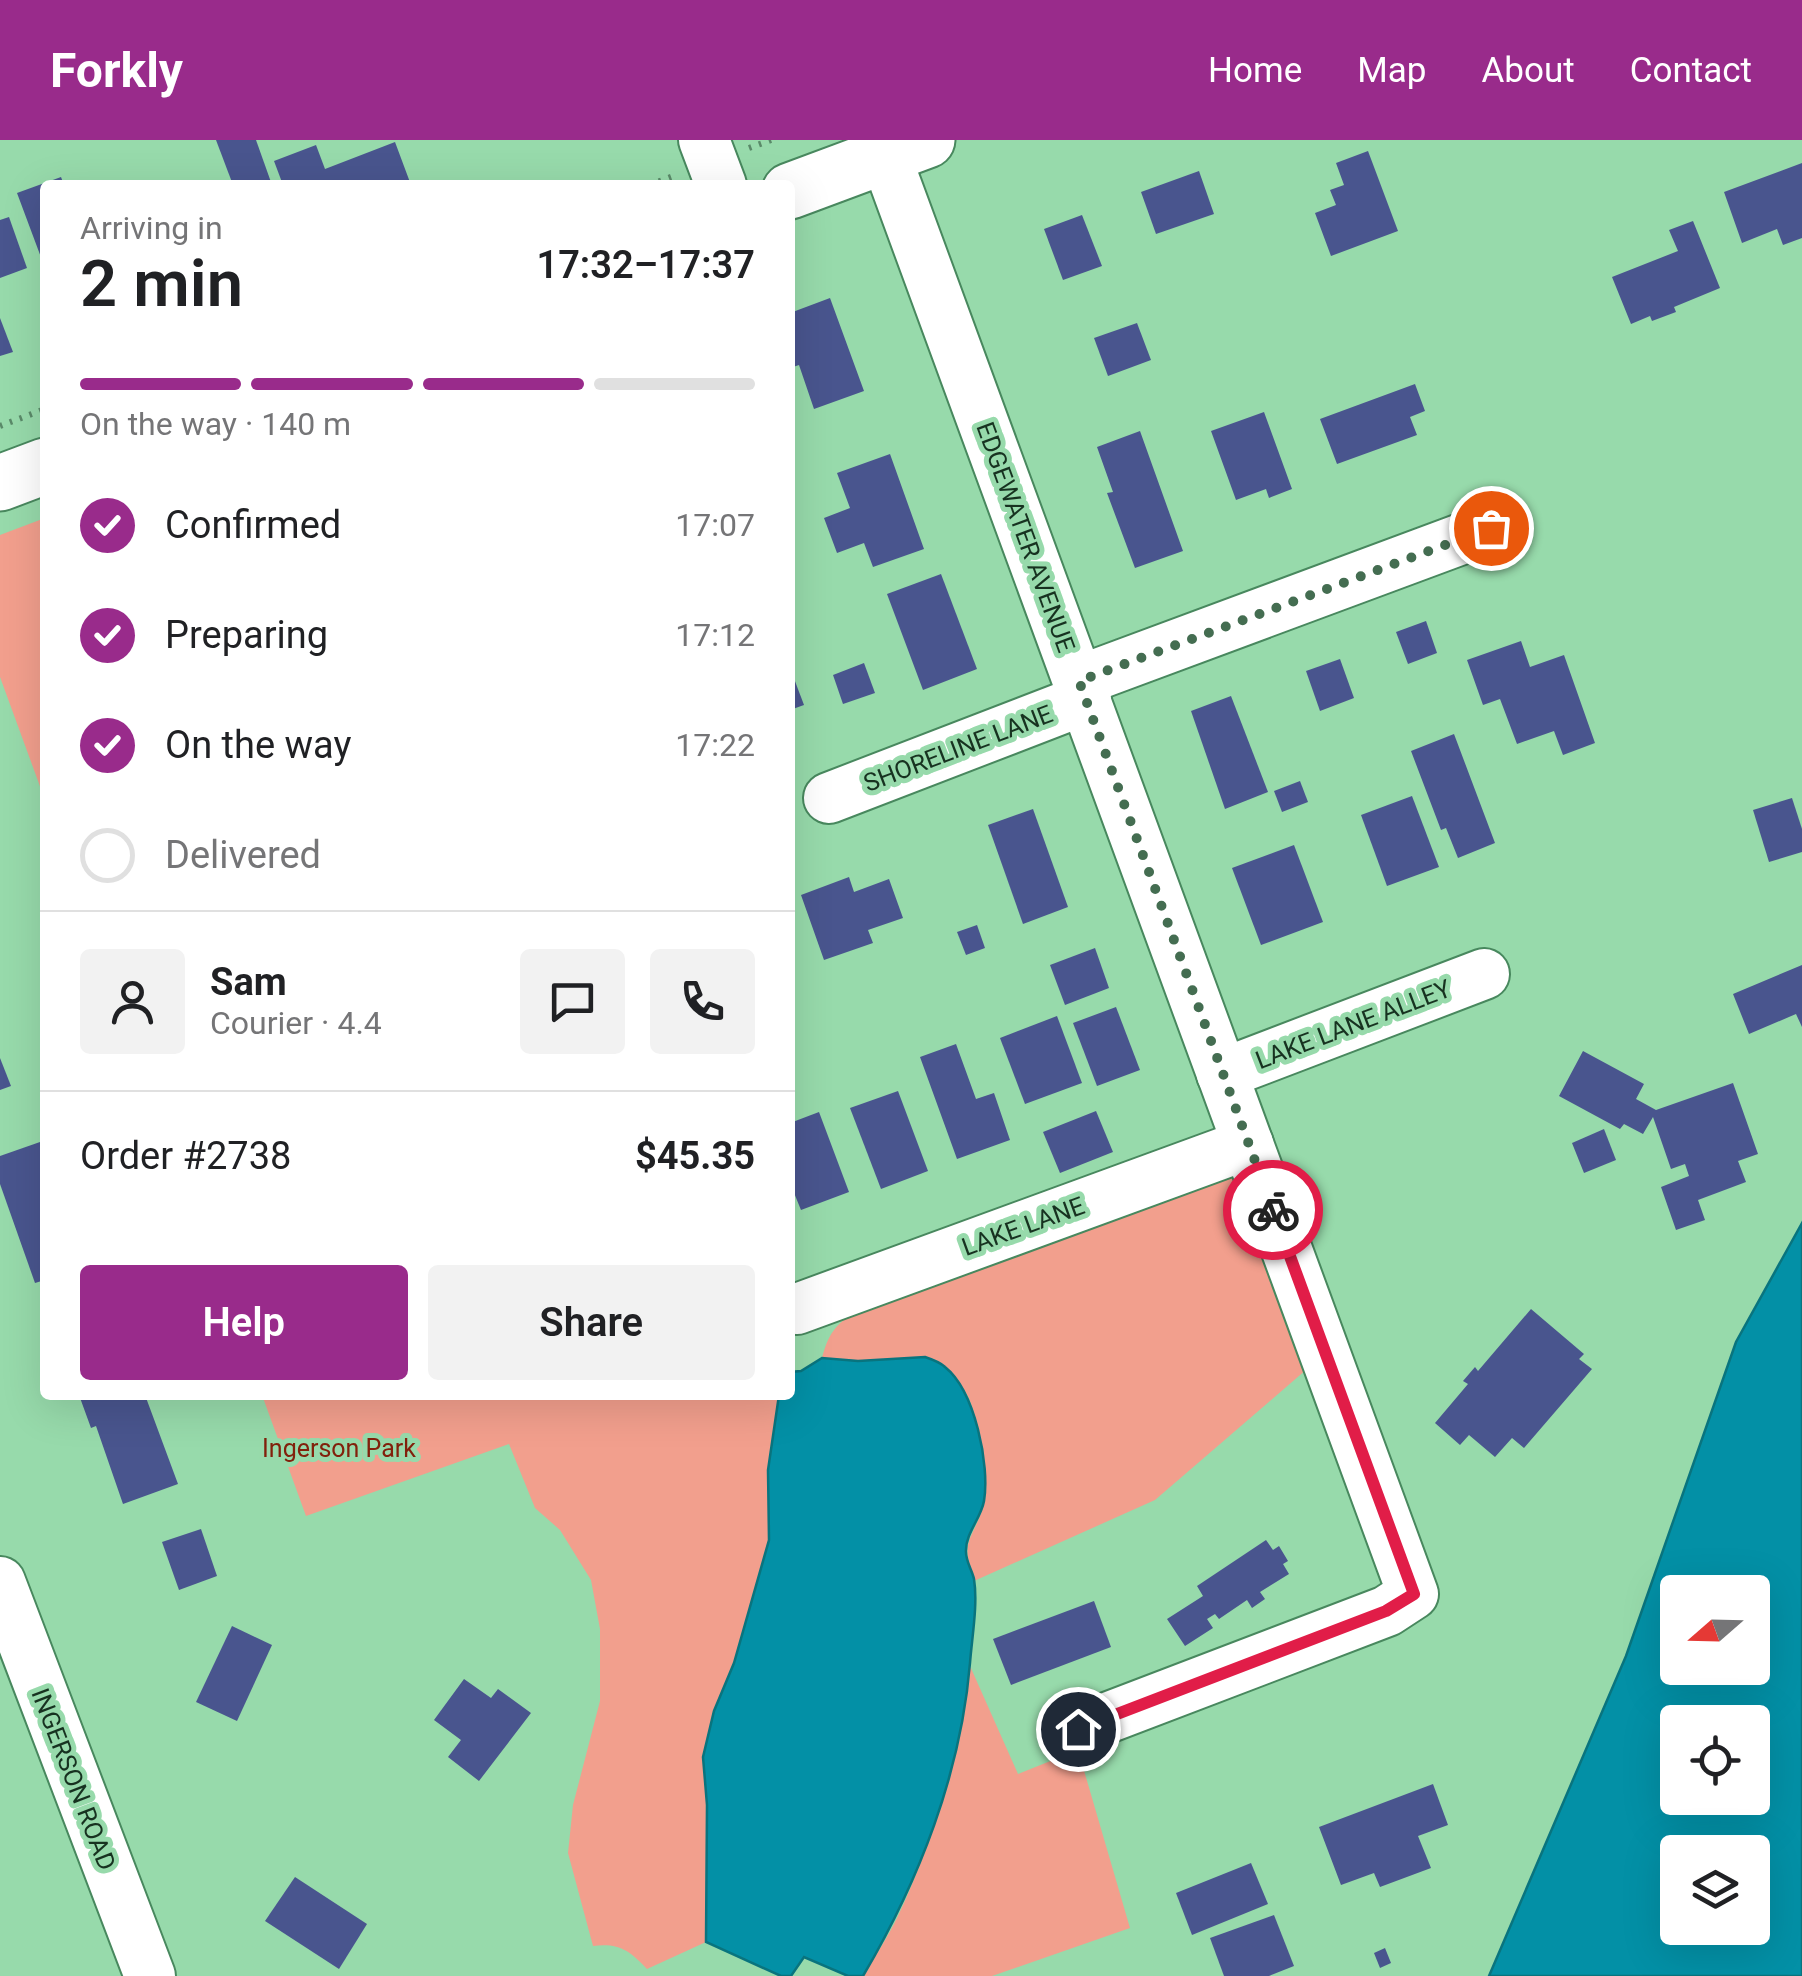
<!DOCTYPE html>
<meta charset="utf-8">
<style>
:root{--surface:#fff;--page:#f2f2f2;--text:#202124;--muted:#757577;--line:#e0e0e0;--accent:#992b8b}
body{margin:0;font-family:Roboto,sans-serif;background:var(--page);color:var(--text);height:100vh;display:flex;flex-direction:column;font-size:38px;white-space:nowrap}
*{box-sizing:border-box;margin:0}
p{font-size:32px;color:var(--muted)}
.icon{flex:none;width:55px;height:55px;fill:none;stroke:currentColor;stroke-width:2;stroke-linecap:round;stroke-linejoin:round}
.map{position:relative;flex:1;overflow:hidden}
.details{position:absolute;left:40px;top:40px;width:755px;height:1220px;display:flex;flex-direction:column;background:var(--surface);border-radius:10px;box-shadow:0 10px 40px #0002}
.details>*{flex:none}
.needle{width:65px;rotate:250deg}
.buttons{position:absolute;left:1660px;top:1435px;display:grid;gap:20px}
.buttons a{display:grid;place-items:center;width:110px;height:110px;border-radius:10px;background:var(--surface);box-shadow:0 10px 40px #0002;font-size:50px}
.pin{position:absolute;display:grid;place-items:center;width:85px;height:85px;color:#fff;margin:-42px;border:5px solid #fff;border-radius:50%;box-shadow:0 2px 10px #0007}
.courier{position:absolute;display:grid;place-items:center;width:100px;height:100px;margin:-50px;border:8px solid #e11d48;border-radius:50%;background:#fff;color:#222;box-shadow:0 2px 12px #0007}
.headline em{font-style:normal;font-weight:600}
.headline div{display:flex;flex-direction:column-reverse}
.headline{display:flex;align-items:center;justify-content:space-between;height:170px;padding:0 40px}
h1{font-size:65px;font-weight:600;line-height:75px}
.bar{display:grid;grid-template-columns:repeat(4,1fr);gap:15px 10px;align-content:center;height:120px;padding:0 40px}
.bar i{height:12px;border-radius:8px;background:var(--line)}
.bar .selected{background:var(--accent)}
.bar p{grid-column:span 4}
.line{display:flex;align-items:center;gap:25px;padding:0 40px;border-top:2px solid var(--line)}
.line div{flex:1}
.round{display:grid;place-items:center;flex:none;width:105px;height:105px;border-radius:10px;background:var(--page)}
ol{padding:0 40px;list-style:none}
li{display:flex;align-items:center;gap:30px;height:110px}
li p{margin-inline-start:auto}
li .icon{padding:10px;border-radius:50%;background:var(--accent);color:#fff;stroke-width:4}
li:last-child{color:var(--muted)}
li i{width:55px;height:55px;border:5px solid var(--line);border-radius:50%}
.cta{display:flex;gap:20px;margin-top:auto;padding:20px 40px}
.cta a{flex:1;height:115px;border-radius:10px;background:var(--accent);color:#fff;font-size:40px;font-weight:600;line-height:115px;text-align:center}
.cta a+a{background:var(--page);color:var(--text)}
header{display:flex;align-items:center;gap:60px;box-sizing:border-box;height:140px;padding:0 50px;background:var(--accent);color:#fff}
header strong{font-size:48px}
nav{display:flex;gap:55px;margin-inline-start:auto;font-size:35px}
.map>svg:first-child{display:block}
.green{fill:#f29f8d}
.water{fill:#0390a6;stroke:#09747e;stroke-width:2.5;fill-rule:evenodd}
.building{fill:#49558e}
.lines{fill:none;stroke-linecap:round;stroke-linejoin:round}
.minor-casing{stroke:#48885e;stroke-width:54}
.major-casing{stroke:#48885e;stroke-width:59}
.path{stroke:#5a8a69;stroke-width:6;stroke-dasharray:2.5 8;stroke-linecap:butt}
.minor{stroke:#fff;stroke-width:50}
.major{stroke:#fff;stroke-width:55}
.done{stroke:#446d51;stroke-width:10;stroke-dasharray:0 18}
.route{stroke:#e11d48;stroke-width:12}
.labels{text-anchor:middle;stroke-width:10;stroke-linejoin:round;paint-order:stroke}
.street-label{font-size:25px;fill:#173220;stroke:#97daab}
.park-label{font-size:25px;fill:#82210c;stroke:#97daab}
</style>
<header>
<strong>Forkly</strong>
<nav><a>Home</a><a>Map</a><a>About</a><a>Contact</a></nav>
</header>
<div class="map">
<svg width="1802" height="1836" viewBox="0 0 1802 1836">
<rect width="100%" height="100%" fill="#97daab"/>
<!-- green -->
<g class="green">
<path d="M45 378V660L0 537V395Z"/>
<path d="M1237 1032 1307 1229 1155 1360 974 1441C960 1399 971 1404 983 1367 989 1346 978 1271 966 1253 957 1239 937 1227 925 1217L858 1221 822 1218C828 1195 835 1184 856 1172Z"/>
<path d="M262 1255H779L768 1330 769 1400 734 1523 714 1571 703 1617 707 1665 706 1802 647 1829C629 1810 619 1803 593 1806L568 1713 573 1665 600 1561V1489L591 1440 560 1390 535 1368 509 1304 306 1376Z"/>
<path d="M970 1526 1018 1634 1078 1610 1130 1788 992 1836H863C875 1816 888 1797 898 1776 936 1697 954 1612 970 1526Z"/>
</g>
<!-- water -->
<g class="water">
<path d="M1802 1083V1836H1489L1626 1516 1736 1202ZM1678 1452H1752V1528H1678ZM1678 1582H1752V1658H1678ZM1678 1712H1752V1788H1678Z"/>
<path d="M925 1217C931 1219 940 1222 945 1227 975 1251 990 1325 984 1361 981 1378 966 1393 966 1410 965 1420 972 1430 974 1439 978 1464 972 1497 970 1523 961 1633 919 1741 863 1836H848L804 1817 791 1836H781L706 1802 707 1665 703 1617 714 1571 734 1523 769 1400 768 1330 779 1255H790V1232L801 1231 822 1218 858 1221Z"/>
</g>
<!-- building -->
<g class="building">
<path d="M216 0H256L272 45H233Z"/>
<path d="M395 2 411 45H283L274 21 316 5 325 29Z"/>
<path d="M1368 11 1398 91 1331 116 1315 73 1336 65 1330 50 1344 45 1336 23Z"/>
<path d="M1802 23V98L1783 105 1777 89 1742 103 1724 52Z"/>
<path d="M1199 31 1214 74 1156 94 1141 52Z"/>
<path d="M61 37 64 45H45V118L42 120 17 53Z"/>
<path d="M1082 75 1102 126 1063 140 1044 89Z"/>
<path d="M9 77 27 128 0 138V80Z"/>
<path d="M1693 81 1720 148 1674 167 1676 172 1652 181 1650 176 1631 184 1612 137 1678 111 1669 90Z"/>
<path d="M830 158 864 251 814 269 799 225 790 228V173Z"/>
<path d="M0 178 13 212 0 216Z"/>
<path d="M1137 183 1151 220 1108 236 1094 198Z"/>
<path d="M1415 244 1425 271 1410 277 1417 295 1337 324 1320 279Z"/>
<path d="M1264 272 1292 349 1269 358 1266 349 1236 360 1211 291Z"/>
<path d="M1140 291 1183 411 1135 428 1107 353 1113 352 1097 307Z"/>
<path d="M890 314 924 409 873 427 864 403 837 413 824 378 850 368 837 333Z"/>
<path d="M941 434 977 529 923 550 887 454Z"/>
<path d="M1426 481 1437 513 1408 524 1396 492Z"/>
<path d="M1521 501 1530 527 1564 515 1595 603 1563 615 1554 591 1517 604 1500 559 1483 565 1467 520Z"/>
<path d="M1340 519 1354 558 1320 571 1306 531Z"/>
<path d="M864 523 875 553 843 564 833 535Z"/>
<path d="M790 528 804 565 790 570Z"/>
<path d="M1231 556 1268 652 1225 669 1191 571Z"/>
<path d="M1454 594 1495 703 1458 718 1446 688 1441 690 1411 611Z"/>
<path d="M1300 641 1308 662 1282 672 1274 651Z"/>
<path d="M1412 656 1439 727 1387 746 1361 675Z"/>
<path d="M1792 658 1802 689V712L1769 722 1753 670Z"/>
<path d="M1033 669 1068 767 1023 784 988 685Z"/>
<path d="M1294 705 1323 782 1261 805 1232 728Z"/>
<path d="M849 737 854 752 889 739 903 778 868 790 873 803 824 820 801 755Z"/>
<path d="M977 785 985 808 966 815 957 792Z"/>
<path d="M1095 808 1109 848 1065 865 1050 825Z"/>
<path d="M1802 825V887L1796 874 1749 894 1733 854Z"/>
<path d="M1116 867 1140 930 1097 946 1073 883Z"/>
<path d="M1057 876 1082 943 1025 964 1000 898Z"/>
<path d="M956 904 976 959 994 953 1010 1000 957 1019 920 917Z"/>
<path d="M1583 911 1644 944 1636 959 1656 970 1733 943 1758 1014 1738 1021 1746 1042 1698 1060 1705 1080 1676 1090 1661 1047 1689 1036 1685 1024 1671 1029 1653 977 1643 994 1624 984 1620 989 1559 956Z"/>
<path d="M0 918 11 946 0 950Z"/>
<path d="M898 951 928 1031 881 1049 850 968Z"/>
<path d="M1096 971 1113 1012 1060 1033 1043 992Z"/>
<path d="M819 972 849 1052 801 1070 790 1043V983Z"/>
<path d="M1604 989 1616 1020 1584 1033 1572 1003Z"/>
<path d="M40 1002 45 1017V1140L35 1143 0 1044V1016Z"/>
<path d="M1531 1169 1584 1214 1579 1219 1592 1229 1524 1308 1512 1298 1495 1317 1469 1295 1460 1305 1435 1283 1468 1244 1463 1241 1475 1227 1478 1231Z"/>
<path d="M79 1255H145L178 1344 123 1364 96 1286 91 1288Z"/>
<path d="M201 1389 217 1436 179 1450 162 1402Z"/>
<path d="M1266 1400 1273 1410 1279 1406 1288 1421 1283 1424 1289 1434 1260 1452 1265 1459 1252 1468 1247 1460 1219 1479 1215 1474 1207 1479 1213 1488 1185 1506 1167 1479 1203 1456 1197 1446Z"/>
<path d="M1094 1461 1111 1507 1011 1545 993 1499Z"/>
<path d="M232 1486 272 1505 237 1581 196 1562Z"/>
<path d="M464 1539 491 1558 498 1549 531 1573 479 1641 448 1617 461 1600 434 1580Z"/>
<path d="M1433 1644 1448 1685 1418 1696 1431 1728 1380 1747 1374 1733 1341 1745 1319 1687Z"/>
<path d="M1251 1723 1268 1764 1192 1795 1176 1753Z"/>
<path d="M295 1737 367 1784 339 1829 265 1781Z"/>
<path d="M1274 1775 1294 1826 1269 1836H1224L1210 1798Z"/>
<path d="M1385 1808 1391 1823 1380 1828 1374 1813Z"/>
</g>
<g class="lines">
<defs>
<g id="minor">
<path d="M704 0 721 45"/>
<path d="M885 15 1413 1454 1387 1471 1078 1589"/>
<path d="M1079 541 1491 388"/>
<path d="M829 658 1086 559"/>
<path d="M1222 934 1484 834"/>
<path d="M797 1169 1248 1004"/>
<path d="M0 1442 150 1836"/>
</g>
<g id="major">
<path d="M790 51 927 0"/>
<path d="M0 343 45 326"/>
</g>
</defs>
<!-- minor casing -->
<use href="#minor" class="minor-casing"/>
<!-- major casing -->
<use href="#major" class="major-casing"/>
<!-- path -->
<g class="path">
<path d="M749 8 771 0"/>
<path d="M649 45 676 35"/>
<path d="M0 286 45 269"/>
</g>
<!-- minor -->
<use href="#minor" class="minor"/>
<!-- major -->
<use href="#major" class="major"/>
</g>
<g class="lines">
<!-- done -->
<path class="done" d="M1273 1070 1079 541 1491 388"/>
<!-- route -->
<path class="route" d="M1078 1589 1386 1471 1414 1454 1273 1070"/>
</g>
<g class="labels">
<!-- street labels -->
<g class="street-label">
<text transform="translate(1026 397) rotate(70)" y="9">EDGEWATER AVENUE</text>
<text transform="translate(958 608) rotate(-21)" y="9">SHORELINE LANE</text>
<text transform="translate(1353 884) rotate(-21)" y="9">LAKE LANE ALLEY</text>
<text transform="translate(1023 1086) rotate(-20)" y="9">LAKE LANE</text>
<text transform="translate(74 1639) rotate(69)" y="9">INGERSON ROAD</text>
</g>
<!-- park labels -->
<g class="park-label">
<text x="339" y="1317">Ingerson Park</text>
</g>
</g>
</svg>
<div class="buttons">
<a><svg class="needle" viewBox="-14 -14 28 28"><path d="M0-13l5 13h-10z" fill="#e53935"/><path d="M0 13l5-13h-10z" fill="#757577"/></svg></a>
<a><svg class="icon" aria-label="locate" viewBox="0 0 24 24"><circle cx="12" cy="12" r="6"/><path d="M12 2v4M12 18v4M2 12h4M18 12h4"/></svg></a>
<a><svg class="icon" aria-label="layers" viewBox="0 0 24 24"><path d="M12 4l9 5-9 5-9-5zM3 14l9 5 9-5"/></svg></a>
</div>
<div class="pin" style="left:1491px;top:388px;background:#ea580c"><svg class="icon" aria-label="bag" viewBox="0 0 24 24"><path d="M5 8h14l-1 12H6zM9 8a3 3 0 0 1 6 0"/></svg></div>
<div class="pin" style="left:1078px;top:1589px;background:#1f2937"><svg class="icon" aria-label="home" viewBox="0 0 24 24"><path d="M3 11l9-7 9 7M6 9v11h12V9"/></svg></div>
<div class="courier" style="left:1273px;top:1070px"><svg class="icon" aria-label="bike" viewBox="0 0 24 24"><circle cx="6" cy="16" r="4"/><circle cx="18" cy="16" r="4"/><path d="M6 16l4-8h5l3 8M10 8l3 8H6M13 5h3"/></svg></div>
<section class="details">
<div class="headline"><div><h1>2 min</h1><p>Arriving in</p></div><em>17:32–17:37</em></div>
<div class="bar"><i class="selected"></i><i class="selected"></i><i class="selected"></i><i></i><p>On the way · 140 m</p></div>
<ol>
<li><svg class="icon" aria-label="check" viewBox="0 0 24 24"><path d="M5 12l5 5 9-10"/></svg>Confirmed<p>17:07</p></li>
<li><svg class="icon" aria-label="check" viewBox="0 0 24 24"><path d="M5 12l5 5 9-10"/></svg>Preparing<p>17:12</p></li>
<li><svg class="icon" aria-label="check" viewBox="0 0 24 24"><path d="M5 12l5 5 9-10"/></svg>On the way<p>17:22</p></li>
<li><i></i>Delivered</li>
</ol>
<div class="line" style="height:180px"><a class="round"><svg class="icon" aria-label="person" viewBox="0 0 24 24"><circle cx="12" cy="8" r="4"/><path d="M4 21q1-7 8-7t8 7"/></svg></a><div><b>Sam</b><p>Courier · 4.4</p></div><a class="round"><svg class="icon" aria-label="chat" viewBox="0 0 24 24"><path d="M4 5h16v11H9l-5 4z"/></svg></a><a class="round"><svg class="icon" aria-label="phone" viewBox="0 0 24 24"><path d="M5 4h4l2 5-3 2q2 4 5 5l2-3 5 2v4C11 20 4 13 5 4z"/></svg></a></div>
<div class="line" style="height:130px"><div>Order #2738</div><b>$45.35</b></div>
<div class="cta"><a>Help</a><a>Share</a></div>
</section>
</div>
